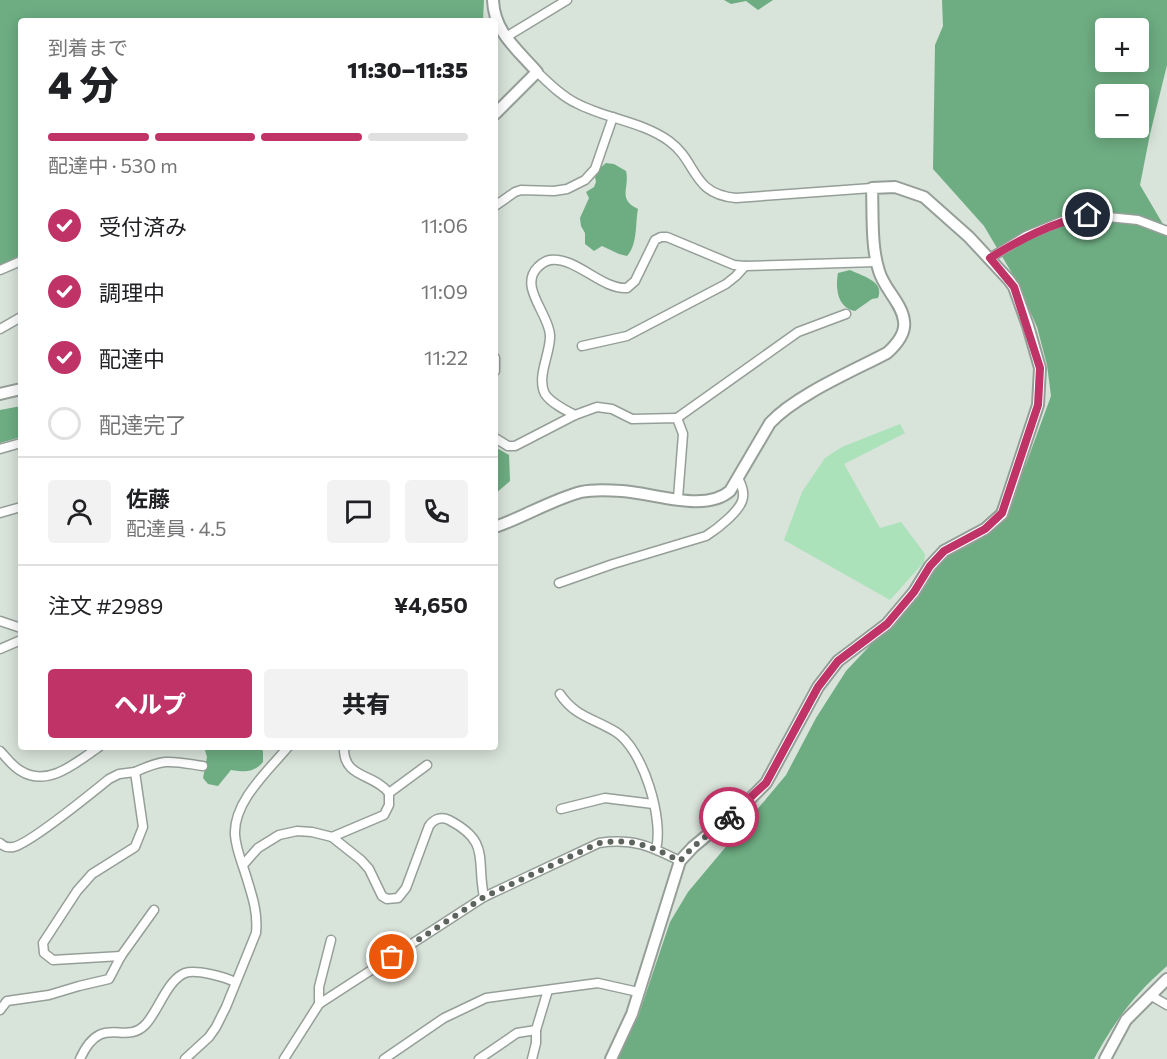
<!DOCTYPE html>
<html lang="ja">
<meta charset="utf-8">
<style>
:root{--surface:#fff;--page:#f2f2f2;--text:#202124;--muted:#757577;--line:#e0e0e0;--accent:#bf3366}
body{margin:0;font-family:Commissioner,"Noto Sans JP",sans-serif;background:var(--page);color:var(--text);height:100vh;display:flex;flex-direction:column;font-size:22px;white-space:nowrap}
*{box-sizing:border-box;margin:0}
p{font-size:20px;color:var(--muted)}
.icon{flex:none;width:33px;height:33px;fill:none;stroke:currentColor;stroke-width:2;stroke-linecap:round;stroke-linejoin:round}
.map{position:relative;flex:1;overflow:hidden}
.sheet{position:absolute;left:18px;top:18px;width:480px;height:732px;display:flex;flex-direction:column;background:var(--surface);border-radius:6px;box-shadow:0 3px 15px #0003}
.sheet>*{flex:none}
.controls{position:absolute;left:1095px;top:18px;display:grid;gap:12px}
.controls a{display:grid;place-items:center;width:54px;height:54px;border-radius:6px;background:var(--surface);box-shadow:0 3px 15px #0003;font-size:30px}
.pin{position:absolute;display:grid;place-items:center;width:51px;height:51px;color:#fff;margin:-26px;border:3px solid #fff;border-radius:50%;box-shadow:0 2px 6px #0007}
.courier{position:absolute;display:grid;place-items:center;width:60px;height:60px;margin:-30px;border:4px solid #bf3366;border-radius:50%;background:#fff;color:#222;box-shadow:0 2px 8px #0007}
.head em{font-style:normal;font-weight:800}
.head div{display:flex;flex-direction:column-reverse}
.head{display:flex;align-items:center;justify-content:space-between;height:102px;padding:0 30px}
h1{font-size:39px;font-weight:800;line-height:45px}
.bar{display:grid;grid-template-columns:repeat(4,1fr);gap:9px 6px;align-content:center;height:72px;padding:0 30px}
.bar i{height:8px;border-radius:4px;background:var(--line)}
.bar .on{background:var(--accent)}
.bar p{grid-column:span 4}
.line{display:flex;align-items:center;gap:15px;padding:0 30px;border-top:2px solid var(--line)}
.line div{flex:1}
.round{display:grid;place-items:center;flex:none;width:63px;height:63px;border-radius:6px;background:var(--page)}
ol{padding:0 30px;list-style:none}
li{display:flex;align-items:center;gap:18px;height:66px}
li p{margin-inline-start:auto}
li .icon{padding:6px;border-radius:50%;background:var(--accent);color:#fff;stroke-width:4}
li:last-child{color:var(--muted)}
li i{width:33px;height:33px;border:3px solid var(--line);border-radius:50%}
.action{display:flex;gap:12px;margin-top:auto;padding:12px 30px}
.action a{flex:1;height:69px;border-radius:6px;background:var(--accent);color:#fff;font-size:24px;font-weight:800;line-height:69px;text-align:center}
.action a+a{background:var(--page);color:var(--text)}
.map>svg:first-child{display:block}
.green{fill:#abe2ba}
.forest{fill:#6ead82;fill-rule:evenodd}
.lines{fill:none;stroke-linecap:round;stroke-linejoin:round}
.minor-casing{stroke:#959f98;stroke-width:11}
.tertiary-casing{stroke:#959f98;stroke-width:14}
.minor{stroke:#fff;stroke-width:8}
.tertiary{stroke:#fff;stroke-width:10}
.done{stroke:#5d645e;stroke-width:6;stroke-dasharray:0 10.8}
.route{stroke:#bf3366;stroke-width:8}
</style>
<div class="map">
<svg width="1167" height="1059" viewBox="0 0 1167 1059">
<rect width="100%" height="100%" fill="#d8e3da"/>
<!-- green -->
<path class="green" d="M900 424 905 433 844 464 880 528 901 522 925 554 924 562 890 600 784 540 802 492 825 458 842 447Z"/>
<!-- forest -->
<g class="forest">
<path d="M0 0H484L483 21H21V255L0 265Z"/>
<path d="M724 0H773L758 10 746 1 731 4Z"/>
<path d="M942 0H1167V65L1150 134 1140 185 1167 231V966C1133 996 1116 1019 1094 1059H616L638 1017 670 922 688 892 786 775 816 718 846 671 923 589 941 559 995 511 1026 464 1051 396 1047 365 1037 327 1016 280 984 226 933 169 935 45 943 26ZM1106 28H1138V62H1106ZM1106 94H1138V128H1106Z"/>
<path d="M606 163 614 164 626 171C630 188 617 199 638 209 635 224 638 244 627 256L619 254 602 246 594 251 585 244V233L581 226 580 218 589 198 586 192 594 187 596 182 595 177 600 168Z"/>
<path d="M850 270C862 276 885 281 878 298L872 299 855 311C838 308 835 289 838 273Z"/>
<path d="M21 406V437L0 443V410Z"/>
<path d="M495 447 509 455 510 481 495 494Z"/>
<path d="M204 747H259L263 751V762C253 773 246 772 231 770L218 786 208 784 203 778 207 757Z"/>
</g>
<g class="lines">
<defs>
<g id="minor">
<path d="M506 37 567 0"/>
<path d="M537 72C549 83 561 96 576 103 606 119 641 121 669 141 698 162 691 194 736 198L872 188"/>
<path d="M495 206 515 192 521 190 554 191 567 189 585 180 595 169 613 117"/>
<path d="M990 258 1026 236 1065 220 1088 215 1138 220 1167 231"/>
<path d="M0 270 21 261"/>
<path d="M0 329 21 317"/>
<path d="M582 346 627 336 726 284 736 276 745 266"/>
<path d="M495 358V371"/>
<path d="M575 415C565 410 551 403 545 394 536 376 551 353 550 335 549 314 518 286 538 267 541 264 545 261 550 260 575 256 602 290 627 288L635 281 655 240 661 237H667L734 265 745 266 876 262"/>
<path d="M677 418 798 332 846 314"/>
<path d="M495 438 508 446H515L575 415 597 407 612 409 632 419 677 418 683 434 678 498"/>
<path d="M0 449 21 443"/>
<path d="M0 513 21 507"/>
<path d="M559 583 613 564 706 536C717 529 742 510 743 497 744 490 741 484 738 478"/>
<path d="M0 621 21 628"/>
<path d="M0 649 21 640"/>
<path d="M560 694C574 716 595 719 616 732 643 749 664 819 656 849"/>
<path d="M344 747C343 779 374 773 389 793"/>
<path d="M0 751C6 757 13 767 21 771 48 788 77 762 99 747"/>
<path d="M135 772C166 758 170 761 203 766"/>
<path d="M561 809 605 798 653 804"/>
<path d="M332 837 361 860 369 869 382 896 387 899 398 898 406 888 429 826C434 819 441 816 449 820 491 842 476 859 484 897"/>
<path d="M0 843C3 846 8 848 13 847 28 845 93 792 109 779L119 774 135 772 143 827 135 847 92 874 77 891 43 943 44 953 53 960 121 956"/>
<path d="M243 865 258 848 279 835 297 831 312 832 332 837 384 815 389 805V793L427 765"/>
<path d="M1150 995 1167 1005"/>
<path d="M319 1004 484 897 599 843C633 838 650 846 680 861"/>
<path d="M0 1010 7 1001 49 995 79 986 109 979 121 956 154 910"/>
<path d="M80 1059C101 1012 124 1046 145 1025 158 1012 167 980 185 973 196 969 225 977 235 982"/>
<path d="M185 1059 209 1037 216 1027 226 1007 256 933C258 914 253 898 247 879 243 865 236 850 235 835 233 802 268 771 288 747"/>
<path d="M284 1059 319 1004V987L331 940"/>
<path d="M384 1059 444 1018 486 998 598 983 638 992"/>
<path d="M479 1059 517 1033 536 1030"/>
<path d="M532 1059 536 1043V1030L548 990"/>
</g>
<g id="tertiary">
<path d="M493 0C494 32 517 49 537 72L495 114"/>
<path d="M0 394 21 389"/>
<path d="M495 527C524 517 551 500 581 492 594 489 609 490 622 491 654 493 705 513 730 491L770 423C796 395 853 371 887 353 896 345 906 334 904 321 902 303 884 289 879 271 871 247 873 214 872 188L895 187 924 197 969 237 1009 280 1014 287 1028 326 1040 368 1038 405 1002 514 985 529 944 551 930 566 914 592 887 624 838 661 818 687 766 783 746 803 693 847 680 861 632 1014 611 1059"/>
<path d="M1105 1059 1126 1020 1167 979"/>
</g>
</defs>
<!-- minor casing -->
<use href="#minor" class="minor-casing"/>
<!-- tertiary casing -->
<use href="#tertiary" class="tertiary-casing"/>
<!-- minor -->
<use href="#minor" class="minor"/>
<!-- tertiary -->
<use href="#tertiary" class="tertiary"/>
</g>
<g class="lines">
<!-- done -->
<path class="done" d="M392 957 484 897 599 843C633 838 650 846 680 861L693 847 729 817"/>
<!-- route -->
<path class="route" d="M729 817 766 783 818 687 838 661 887 624 914 592 930 566 944 551 985 529 1002 513 1038 405 1040 368 1014 287 990 258C1021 239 1051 223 1088 215"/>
</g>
</svg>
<div class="controls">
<a>+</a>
<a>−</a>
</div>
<div class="pin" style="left:392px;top:957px;background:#ea580c"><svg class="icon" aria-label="bag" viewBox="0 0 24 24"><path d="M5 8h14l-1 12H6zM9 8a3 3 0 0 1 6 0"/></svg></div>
<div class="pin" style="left:1088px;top:215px;background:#1f2937"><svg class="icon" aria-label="home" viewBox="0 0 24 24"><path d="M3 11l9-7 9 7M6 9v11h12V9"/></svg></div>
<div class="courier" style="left:729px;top:817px"><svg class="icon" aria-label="bike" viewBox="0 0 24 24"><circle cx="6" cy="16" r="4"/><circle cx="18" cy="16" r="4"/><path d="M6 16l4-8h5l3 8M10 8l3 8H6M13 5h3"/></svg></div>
<section class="sheet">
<div class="head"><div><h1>4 分</h1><p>到着まで</p></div><em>11:30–11:35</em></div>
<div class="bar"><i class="on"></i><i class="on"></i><i class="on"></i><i></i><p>配達中 · 530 m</p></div>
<ol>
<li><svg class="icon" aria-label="check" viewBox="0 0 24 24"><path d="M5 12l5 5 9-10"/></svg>受付済み<p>11:06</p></li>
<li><svg class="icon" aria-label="check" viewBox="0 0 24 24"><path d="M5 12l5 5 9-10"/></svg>調理中<p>11:09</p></li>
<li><svg class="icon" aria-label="check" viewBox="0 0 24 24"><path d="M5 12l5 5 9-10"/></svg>配達中<p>11:22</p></li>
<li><i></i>配達完了</li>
</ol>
<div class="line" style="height:108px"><a class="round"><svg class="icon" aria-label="person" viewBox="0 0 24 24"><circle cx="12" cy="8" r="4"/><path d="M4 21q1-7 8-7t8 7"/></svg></a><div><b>佐藤</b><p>配達員 · 4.5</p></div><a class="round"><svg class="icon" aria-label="chat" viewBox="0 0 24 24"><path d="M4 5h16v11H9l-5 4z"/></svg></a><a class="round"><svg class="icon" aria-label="phone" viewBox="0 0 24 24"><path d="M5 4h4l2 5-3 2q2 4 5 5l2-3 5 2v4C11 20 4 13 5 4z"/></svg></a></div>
<div class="line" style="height:78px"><div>注文 #2989</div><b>¥4,650</b></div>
<div class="action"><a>ヘルプ</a><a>共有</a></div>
</section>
</div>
